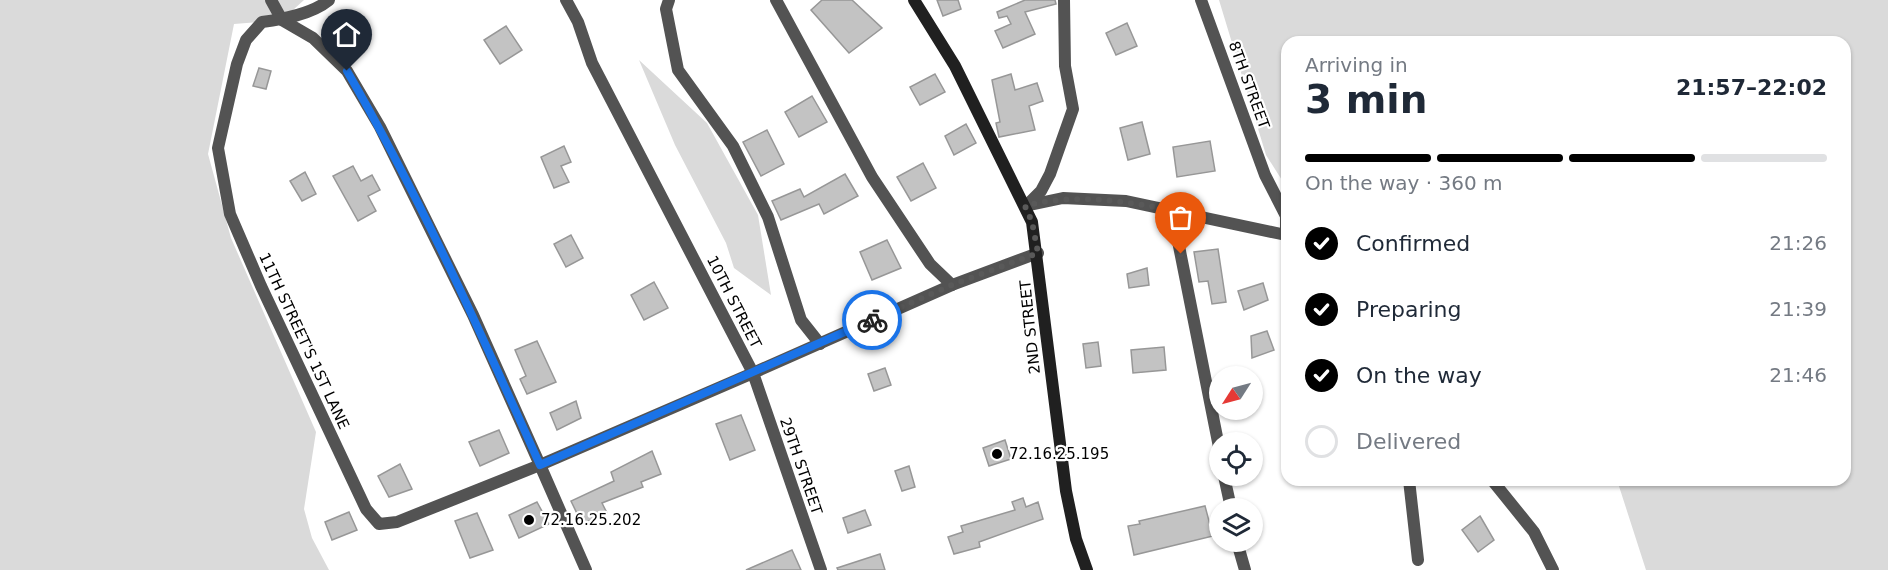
<!DOCTYPE html>
<meta charset="utf-8">
<style>
:root{--surface:#fff;--page:#f6f6f7;--text:#1f2937;--muted:#747a83;--line:#e0e1e3;--accent:#000}
body{margin:0;font-family:"DejaVu Sans",sans-serif;background:var(--page);color:var(--text);height:100vh;display:flex;flex-direction:column;font-size:22px;white-space:nowrap}
*{box-sizing:border-box;margin:0}
p{font-size:20px;color:var(--muted)}
.icon{flex:none;width:33px;height:33px;fill:none;stroke:currentColor;stroke-width:2;stroke-linecap:round;stroke-linejoin:round}
.map{position:relative;flex:1;overflow:hidden}
.sheet{position:absolute;left:1281px;top:36px;width:570px;height:450px;display:flex;flex-direction:column;background:var(--surface);border-radius:18px;box-shadow:0 2px 4px #0004}
.sheet>*{flex:none}
.needle{width:39px;rotate:234deg}
.fabs{position:absolute;left:1209px;top:366px;display:grid;gap:12px}
.fabs a{display:grid;place-items:center;width:54px;height:54px;border-radius:50%;background:var(--surface);box-shadow:0 2px 4px #0004;font-size:30px}
.pin{position:absolute;display:grid;place-items:center;width:51px;height:51px;color:#fff;margin:-62px -26px;border-radius:50% 50% 50% 0;rotate:-45deg;box-shadow:0 0 6px #0007}
.pin .icon{rotate:45deg}
.courier{position:absolute;display:grid;place-items:center;width:60px;height:60px;margin:-30px;border:4px solid #1a73e8;border-radius:50%;background:#fff;color:#222;box-shadow:0 2px 8px #0007}
.headline em{font-style:normal;font-weight:600}
.headline div{display:flex;flex-direction:column-reverse}
.headline{display:flex;align-items:center;justify-content:space-between;height:102px;padding:0 24px}
h1{font-size:39px;font-weight:600;line-height:45px}
.bar{display:grid;grid-template-columns:repeat(4,1fr);gap:9px 6px;align-content:center;height:72px;padding:0 24px}
.bar i{height:8px;border-radius:4px;background:var(--line)}
.bar .current{background:var(--accent)}
.bar p{grid-column:span 4}
ol{padding:0 24px;list-style:none}
li{display:flex;align-items:center;gap:18px;height:66px}
li p{margin-inline-start:auto}
li .icon{padding:6px;border-radius:50%;background:var(--accent);color:#fff;stroke-width:4}
li:last-child{color:var(--muted)}
li i{width:33px;height:33px;border:3px solid var(--line);border-radius:50%}
.map>svg:first-child{display:block}
.green{fill:#dadada}
.building{fill:#c3c3c3;stroke:#979797;stroke-width:1.5}
.lines{fill:none;stroke-linecap:round;stroke-linejoin:round}
.minor{stroke:#535353;stroke-width:12}
.secondary{stroke:#202020;stroke-width:12}
.done{stroke:#595959;stroke-width:6;stroke-dasharray:0 10.8}
.route{stroke:#1a73e8;stroke-width:8}
.poi-dot{fill:#000;stroke:#fff;stroke-width:2}
.labels{text-anchor:middle;stroke-width:4.5;stroke-linejoin:round;paint-order:stroke}
.street-label{font-size:15px;fill:#000;stroke:#fff}
.poi-label{font-size:15px;fill:#000;stroke:#fff;text-anchor:start}
</style>
<div class="map">
<svg width="1888" height="570" viewBox="0 0 1888 570">
<rect width="100%" height="100%" fill="#fff"/>
<!-- green -->
<g class="green">
<path d="M0 0H304L282 20 234 24 208 154 231 238 316 432 304 509 312 538 329 570H0Z"/>
<path d="M1219 0H1888V570H1646L1617 480H1845V42H1287V188L1266 155Z"/>
<path d="M639 60 707 123 758 215 771 295 734 268 726 243 675 145Z"/>
</g>
<!-- building -->
<g class="building">
<path d="M822 0H852L882 28 849 53 811 10Z"/>
<path d="M937 0H958L961 9 943 16Z"/>
<path d="M1025 0H1055L1056 4 1025 12 1035 34 1003 48 995 31 1011 24 1007 16 999 18 997 12Z"/>
<path d="M1127 23 1137 46 1116 55 1106 33Z"/>
<path d="M506 26 522 50 500 64 484 40Z"/>
<path d="M259 68 271 71 266 89 253 86Z"/>
<path d="M935 74 945 92 920 105 910 87Z"/>
<path d="M1011 74 1015 90 1037 83 1043 101 1029 106 1035 130 999 137 996 123 1000 122 992 80Z"/>
<path d="M812 96 827 122 799 137 785 112Z"/>
<path d="M1142 122 1150 154 1128 160 1120 128Z"/>
<path d="M966 124 976 143 954 155 945 136Z"/>
<path d="M767 130 784 164 761 176 743 142Z"/>
<path d="M1210 141 1215 171 1177 177 1173 147Z"/>
<path d="M564 146 571 162 561 166 569 182 554 188 541 157Z"/>
<path d="M923 163 936 188 911 201 897 177Z"/>
<path d="M353 166 361 181 372 175 380 190 368 196 376 211 358 221 333 176Z"/>
<path d="M305 172 316 194 302 201 290 181Z"/>
<path d="M845 174 858 196 824 214 819 204 781 220 772 201 800 189 804 197Z"/>
<path d="M571 235 583 258 566 267 554 244Z"/>
<path d="M887 240 901 268 872 280 860 252Z"/>
<path d="M1218 249 1226 302 1212 304 1208 281 1199 282 1194 252Z"/>
<path d="M1147 268 1149 285 1129 288 1127 274Z"/>
<path d="M654 282 668 308 644 320 631 295Z"/>
<path d="M1263 283 1268 300 1244 310 1238 291Z"/>
<path d="M1267 331 1274 350 1252 358 1251 336Z"/>
<path d="M537 341 556 382 527 394 520 379 526 376 515 350Z"/>
<path d="M1098 342 1101 366 1086 368 1083 344Z"/>
<path d="M1164 347 1166 370 1133 373 1131 350Z"/>
<path d="M885 368 891 385 874 391 868 374Z"/>
<path d="M576 401 581 418 557 430 550 413Z"/>
<path d="M741 415 755 450 730 460 716 424Z"/>
<path d="M499 430 509 453 480 466 469 442Z"/>
<path d="M1005 440 1011 459 989 466 983 448Z"/>
<path d="M652 451 661 474 641 482 643 487 602 503 607 513 582 524 571 501 614 481 611 472Z"/>
<path d="M400 464 412 489 389 497 378 476Z"/>
<path d="M909 466 915 487 902 491 895 471Z"/>
<path d="M1023 498 1026 507 1038 502 1043 519 979 542 980 547 954 554 948 537 963 532 961 526 1015 510 1012 502Z"/>
<path d="M537 502 549 524 519 538 509 515Z"/>
<path d="M1205 506 1213 536 1134 555 1128 526 1140 524 1139 521Z"/>
<path d="M865 510 871 525 848 533 843 518Z"/>
<path d="M349 512 357 530 332 540 325 522Z"/>
<path d="M477 513 493 550 470 558 455 521Z"/>
<path d="M1480 516 1494 540 1478 552 1462 530Z"/>
<path d="M792 550 801 570H746Z"/>
<path d="M880 554 885 570H838L837 568Z"/>
</g>
<g class="lines">
<!-- minor -->
<g class="minor">
<path d="M271 0 282 20"/>
<path d="M566 0 578 22 592 63 753 373 952 285 1038 253"/>
<path d="M669 0 666 9 678 70 733 146 768 217 801 320 820 344"/>
<path d="M776 0 872 177 930 264 952 285"/>
<path d="M1201 0 1265 175 1286 216V235"/>
<path d="M282 20 313 38 347 71 380 127 473 315 540 465 397 522 379 524 366 509 261 286 230 214 218 148 237 64 246 40 262 22C284 19 312 14 329 0"/>
<path d="M1025 206 1063 198 1126 201 1286 235"/>
<path d="M1026 206 1041 191 1050 174 1073 109 1065 66 1064 0"/>
<path d="M1172 211 1220 452"/>
<path d="M1224 476 1231 508"/>
<path d="M1409 480 1418 560"/>
<path d="M1492 480 1534 532 1553 570"/>
<path d="M1237 542 1245 570"/>
<path d="M586 570 540 465 753 373 821 570"/>
</g>
<!-- secondary -->
<path class="secondary" d="M914 0 955 66 1032 222 1066 491 1076 539 1087 570"/>
</g>
<g class="lines">
<!-- done -->
<path class="done" d="M872 320 952 285 1038 253 1032 222 1025 206C1075 193 1122 201 1172 210L1181 254"/>
<!-- route -->
<path class="route" d="M347 71C420 197 480 331 540 465L872 320"/>
</g>
<!-- markers -->
<g class="poi-dot">
<circle cx="997" cy="454" r="6"/>
<circle cx="529" cy="520" r="6"/>
</g>
<g class="labels">
<!-- street labels -->
<g class="street-label">
<text transform="translate(1249 85) rotate(70)" y="5">8TH STREET</text>
<text transform="translate(734 302) rotate(63)" y="5">10TH STREET</text>
<text transform="translate(1030 327) rotate(-96)" y="5">2ND STREET</text>
<text transform="translate(304 341) rotate(65)" y="5">11TH STREET'S 1ST LANE</text>
<text transform="translate(801 466) rotate(71)" y="5">29TH STREET</text>
</g>
<!-- poi labels -->
<g class="poi-label">
<text x="1009" y="459">72.16.25.195</text>
<text x="541" y="525">72.16.25.202</text>
</g>
</g>
</svg>
<div class="fabs">
<a><svg class="needle" viewBox="-14 -14 28 28"><path d="M0-13l5 13h-10z" fill="#e53935"/><path d="M0 13l5-13h-10z" fill="#747a83"/></svg></a>
<a><svg class="icon" aria-label="locate" viewBox="0 0 24 24"><circle cx="12" cy="12" r="6"/><path d="M12 2v4M12 18v4M2 12h4M18 12h4"/></svg></a>
<a><svg class="icon" aria-label="layers" viewBox="0 0 24 24"><path d="M12 4l9 5-9 5-9-5zM3 14l9 5 9-5"/></svg></a>
</div>
<div class="pin" style="left:1181px;top:254px;background:#ea580c"><svg class="icon" aria-label="bag" viewBox="0 0 24 24"><path d="M5 8h14l-1 12H6zM9 8a3 3 0 0 1 6 0"/></svg></div>
<div class="pin" style="left:347px;top:71px;background:#1f2937"><svg class="icon" aria-label="home" viewBox="0 0 24 24"><path d="M3 11l9-7 9 7M6 9v11h12V9"/></svg></div>
<div class="courier" style="left:872px;top:320px"><svg class="icon" aria-label="bike" viewBox="0 0 24 24"><circle cx="6" cy="16" r="4"/><circle cx="18" cy="16" r="4"/><path d="M6 16l4-8h5l3 8M10 8l3 8H6M13 5h3"/></svg></div>
<section class="sheet">
<div class="headline"><div><h1>3 min</h1><p>Arriving in</p></div><em>21:57–22:02</em></div>
<div class="bar"><i class="current"></i><i class="current"></i><i class="current"></i><i></i><p>On the way · 360 m</p></div>
<ol>
<li><svg class="icon" aria-label="check" viewBox="0 0 24 24"><path d="M5 12l5 5 9-10"/></svg>Confirmed<p>21:26</p></li>
<li><svg class="icon" aria-label="check" viewBox="0 0 24 24"><path d="M5 12l5 5 9-10"/></svg>Preparing<p>21:39</p></li>
<li><svg class="icon" aria-label="check" viewBox="0 0 24 24"><path d="M5 12l5 5 9-10"/></svg>On the way<p>21:46</p></li>
<li><i></i>Delivered</li>
</ol>
</section>
</div>
